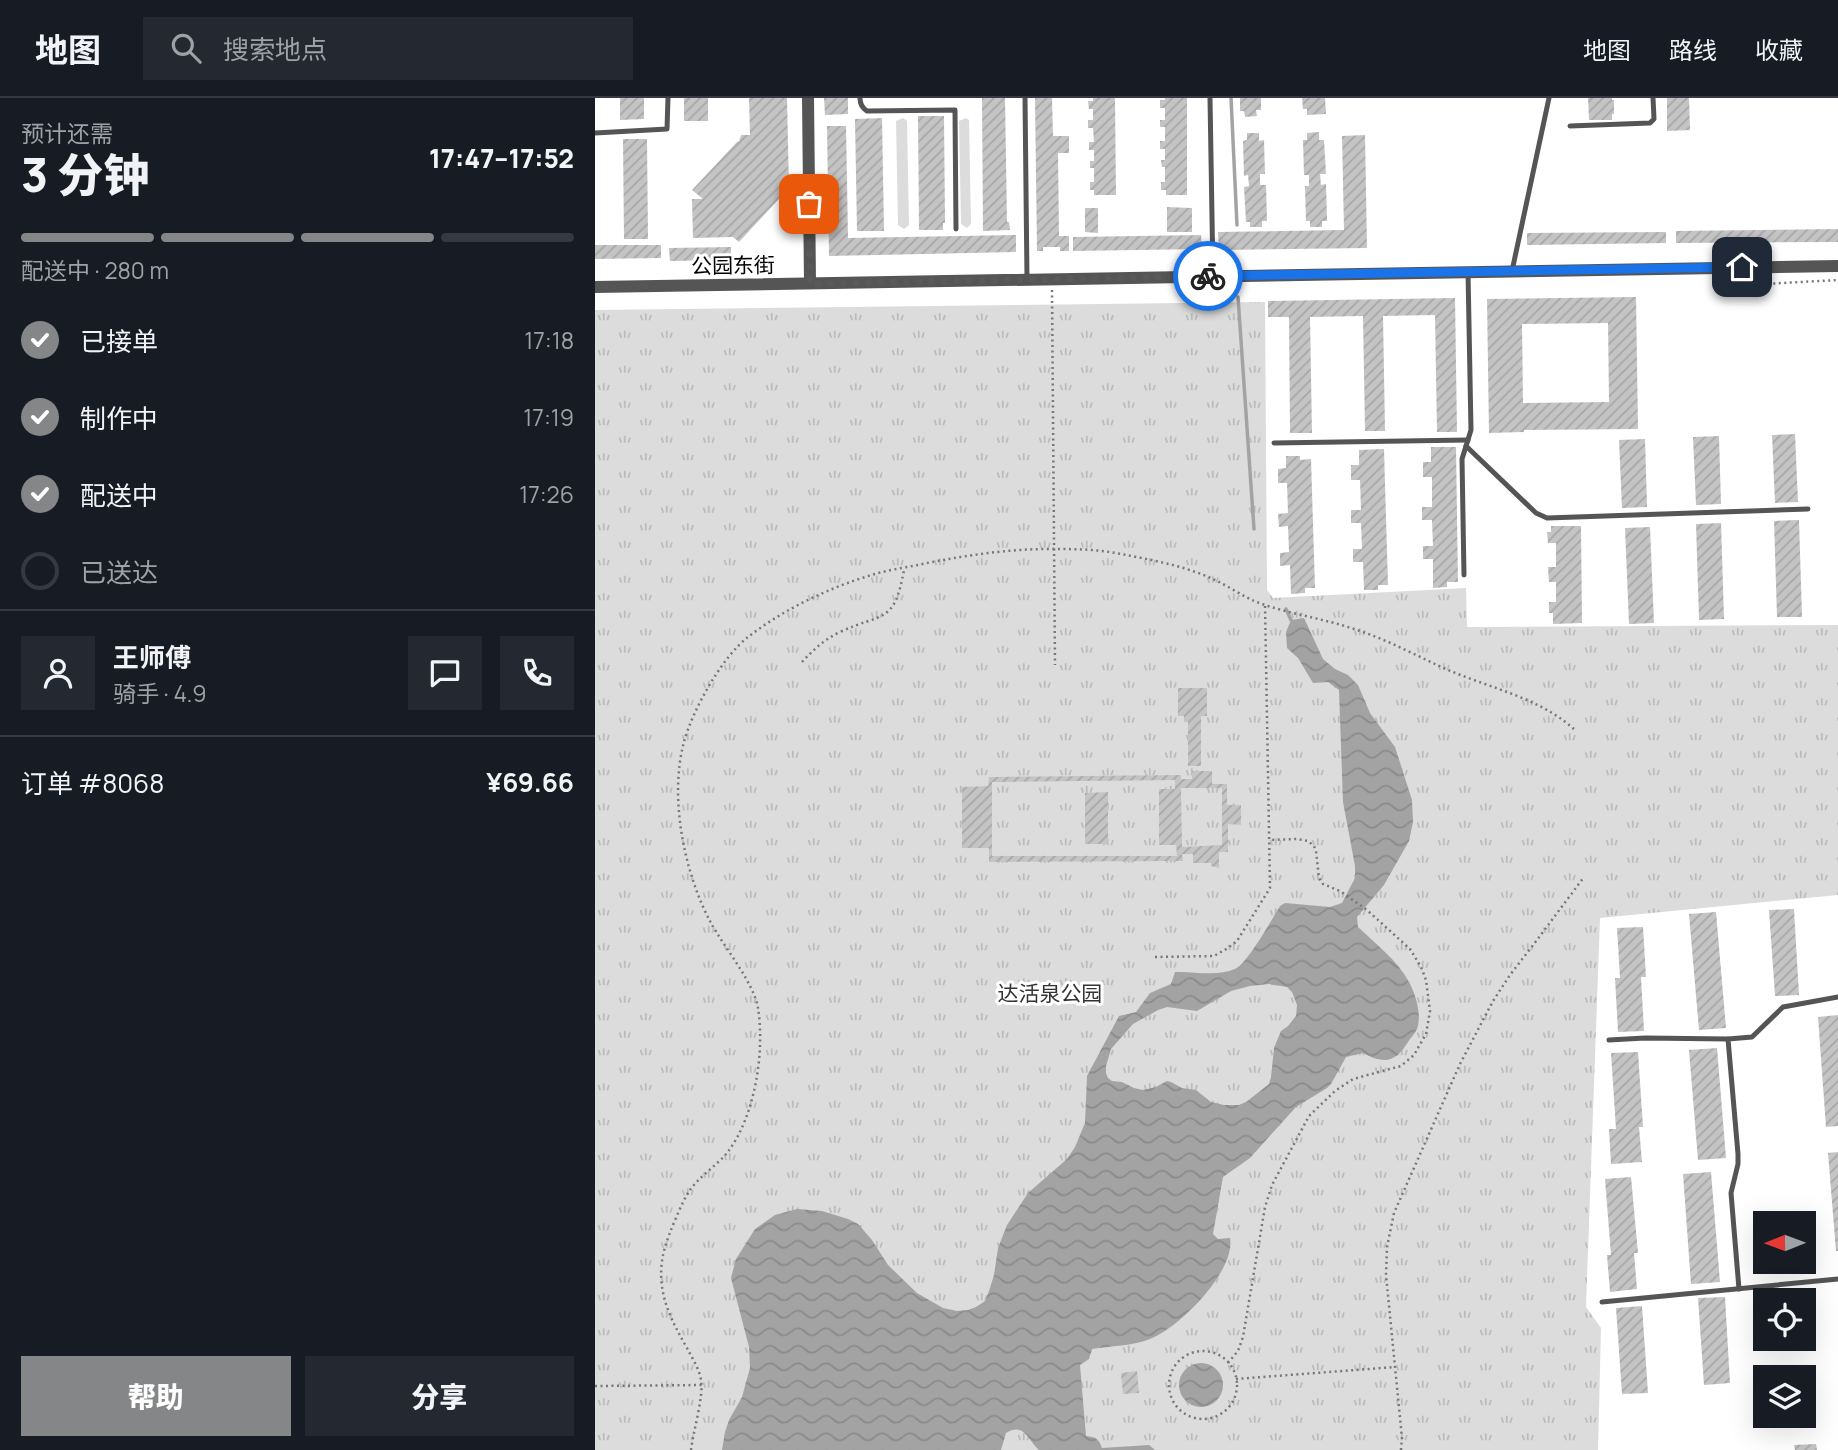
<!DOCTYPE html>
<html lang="zh">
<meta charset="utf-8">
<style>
:root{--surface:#171b24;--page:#242831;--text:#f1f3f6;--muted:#9ea1a6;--line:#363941;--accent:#858687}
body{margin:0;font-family:Manrope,"Noto Sans SC",sans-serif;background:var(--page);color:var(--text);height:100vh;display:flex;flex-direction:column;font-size:26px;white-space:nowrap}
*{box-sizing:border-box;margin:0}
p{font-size:23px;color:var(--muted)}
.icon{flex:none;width:38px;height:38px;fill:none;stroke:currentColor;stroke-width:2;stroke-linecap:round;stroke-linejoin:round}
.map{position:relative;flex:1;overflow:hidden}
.panel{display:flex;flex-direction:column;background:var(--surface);width:595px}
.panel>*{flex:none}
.needle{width:46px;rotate:269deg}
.controls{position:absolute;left:1158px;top:1113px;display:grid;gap:14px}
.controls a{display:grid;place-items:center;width:63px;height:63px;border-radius:0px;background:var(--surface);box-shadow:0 7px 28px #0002;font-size:35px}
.pin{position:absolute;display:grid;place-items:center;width:60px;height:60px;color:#fff;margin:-30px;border-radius:14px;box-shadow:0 4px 10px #0006}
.courier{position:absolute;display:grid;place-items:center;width:70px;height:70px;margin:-35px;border:5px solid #1a73e8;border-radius:50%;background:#fff;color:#222;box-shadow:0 2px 9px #0007}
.overview em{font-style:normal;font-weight:800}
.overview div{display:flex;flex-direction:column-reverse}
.overview{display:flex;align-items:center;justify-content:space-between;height:119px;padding:0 21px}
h1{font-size:46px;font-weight:800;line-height:52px}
.bar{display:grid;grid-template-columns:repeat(4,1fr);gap:10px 7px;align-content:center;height:84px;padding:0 21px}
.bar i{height:9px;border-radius:5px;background:var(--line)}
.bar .on{background:var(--accent)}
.bar p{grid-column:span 4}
.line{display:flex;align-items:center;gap:18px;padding:0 21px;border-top:2px solid var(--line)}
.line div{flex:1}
.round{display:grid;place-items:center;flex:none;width:74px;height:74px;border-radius:0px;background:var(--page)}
ol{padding:0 21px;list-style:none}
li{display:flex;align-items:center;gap:21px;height:77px}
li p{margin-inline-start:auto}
li .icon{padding:7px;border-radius:50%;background:var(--accent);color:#fff;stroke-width:4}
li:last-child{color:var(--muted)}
li i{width:38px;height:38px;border:4px solid var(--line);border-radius:50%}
.cta{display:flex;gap:14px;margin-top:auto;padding:14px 21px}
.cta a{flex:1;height:80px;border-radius:0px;background:var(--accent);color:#fff;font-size:28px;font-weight:800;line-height:80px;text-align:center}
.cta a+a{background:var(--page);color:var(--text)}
header{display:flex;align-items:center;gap:42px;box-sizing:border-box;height:98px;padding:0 35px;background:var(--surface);border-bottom:2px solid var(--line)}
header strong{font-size:33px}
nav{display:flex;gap:38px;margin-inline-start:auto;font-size:24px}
.search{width:490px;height:63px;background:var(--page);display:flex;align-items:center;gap:18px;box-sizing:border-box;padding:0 24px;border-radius:0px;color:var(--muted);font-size:26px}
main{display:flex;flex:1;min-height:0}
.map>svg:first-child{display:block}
.grass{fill:#dcdcdc}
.park{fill:url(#park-tufts)}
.water{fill:url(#water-waves);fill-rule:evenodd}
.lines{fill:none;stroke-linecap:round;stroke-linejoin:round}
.stream{stroke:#a3a3a3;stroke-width:3.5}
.building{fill:url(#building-hatch);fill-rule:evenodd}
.path{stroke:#777;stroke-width:2.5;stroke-dasharray:2 3.5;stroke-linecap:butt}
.service{stroke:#555;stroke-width:5}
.tertiary{stroke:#555;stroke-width:12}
.done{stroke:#595959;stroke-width:7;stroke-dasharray:0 12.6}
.route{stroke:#1a73e8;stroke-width:9}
.labels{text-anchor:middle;stroke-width:6;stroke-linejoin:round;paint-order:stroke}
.street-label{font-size:21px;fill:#000;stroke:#fff}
.park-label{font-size:21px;fill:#333;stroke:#fff}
</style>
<header>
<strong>地图</strong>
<div class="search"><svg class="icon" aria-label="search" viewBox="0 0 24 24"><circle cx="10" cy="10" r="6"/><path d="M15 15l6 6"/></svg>搜索地点</div>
<nav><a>地图</a><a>路线</a><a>收藏</a></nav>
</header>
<main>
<section class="panel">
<div class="overview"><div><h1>3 分钟</h1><p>预计还需</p></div><em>17:47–17:52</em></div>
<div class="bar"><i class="on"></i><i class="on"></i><i class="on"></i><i></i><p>配送中 · 280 m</p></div>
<ol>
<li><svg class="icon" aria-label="check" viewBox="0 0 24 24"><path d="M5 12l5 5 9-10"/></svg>已接单<p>17:18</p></li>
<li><svg class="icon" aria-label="check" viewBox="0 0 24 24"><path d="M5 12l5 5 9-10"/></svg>制作中<p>17:19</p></li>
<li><svg class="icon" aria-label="check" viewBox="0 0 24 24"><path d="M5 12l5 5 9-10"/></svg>配送中<p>17:26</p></li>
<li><i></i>已送达</li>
</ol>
<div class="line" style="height:126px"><a class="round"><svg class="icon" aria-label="person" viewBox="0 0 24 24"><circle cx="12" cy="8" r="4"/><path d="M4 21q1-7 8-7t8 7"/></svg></a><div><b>王师傅</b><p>骑手 · 4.9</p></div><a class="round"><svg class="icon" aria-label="chat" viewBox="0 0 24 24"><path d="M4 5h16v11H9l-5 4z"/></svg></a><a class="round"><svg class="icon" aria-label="phone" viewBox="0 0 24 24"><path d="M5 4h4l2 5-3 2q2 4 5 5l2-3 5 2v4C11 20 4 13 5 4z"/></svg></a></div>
<div class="line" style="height:91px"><div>订单 #8068</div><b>¥69.66</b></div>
<div class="cta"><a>帮助</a><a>分享</a></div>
</section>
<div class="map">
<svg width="1243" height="1352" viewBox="0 0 1243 1352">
<defs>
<pattern id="park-tufts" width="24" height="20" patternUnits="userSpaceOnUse" patternTransform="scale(1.75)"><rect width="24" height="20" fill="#dcdcdc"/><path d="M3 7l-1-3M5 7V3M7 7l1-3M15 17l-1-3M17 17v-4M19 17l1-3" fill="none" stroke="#bbb"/></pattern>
<pattern id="water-waves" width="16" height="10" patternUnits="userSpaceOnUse" patternTransform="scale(1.75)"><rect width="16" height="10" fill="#a3a3a3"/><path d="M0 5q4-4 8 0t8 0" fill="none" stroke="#8b8b8b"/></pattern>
<pattern id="building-hatch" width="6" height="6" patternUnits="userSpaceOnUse" patternTransform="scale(1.75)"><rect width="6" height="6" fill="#c4c4c4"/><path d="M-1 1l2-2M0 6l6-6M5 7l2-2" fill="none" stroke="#a7a7a7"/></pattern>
</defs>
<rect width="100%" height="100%" fill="#fff"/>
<!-- grass -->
<g class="grass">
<path d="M308 20 312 23 314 127 309 131 303 127 301 23Z"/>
<path d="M371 20 374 22 376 126 372 130 366 126 364 23Z"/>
</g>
<!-- park -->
<path class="park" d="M670 204 672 492 678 500 871 490 872 529 1243 527V797L1005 820 991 1209 1006 1230 1003 1352H0V212Z"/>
<!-- water -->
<g class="water">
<path d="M709 520 728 561 740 571 753 577 763 587 775 615 800 649 817 702 818 724 814 743 789 787 762 819 763 829C780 845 803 863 814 884 821 897 827 917 822 931 820 936 815 940 813 944 800 965 789 966 768 955L751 959 736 986 732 990 701 1009 655 1060 628 1079 618 1136 623 1141 635 1140C641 1173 584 1230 555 1241 539 1248 514 1248 497 1251L494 1261 485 1267 491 1338C501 1339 504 1341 507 1350L554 1347 560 1352H444C433 1342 429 1324 411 1335L406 1352H127L130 1334 134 1322 147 1299 155 1270 154 1249 136 1180 141 1161 160 1131 180 1117 202 1111 227 1113 253 1121 263 1126 277 1142 293 1167 322 1195 348 1210 362 1213 373 1212 381 1209 390 1203 394 1193 399 1177 403 1150 412 1127 433 1095 472 1061 480 1049 490 1025 492 978 524 918 541 914 555 895 576 886 580 874C599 873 622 879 640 871 652 866 677 821 685 808L690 805 735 809 747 805 760 780V768L748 704 744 592 733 584 718 585 703 560 692 550 691 534 696 522ZM674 886 692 889 697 894 702 907 701 918 693 928 686 933 679 950 676 979 674 986 651 1004 644 1007H629L616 1004 601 992 587 990 576 984 572 983 561 989 548 992 539 990 527 984 517 983 513 980 511 975V968L516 951 538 926 563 912 572 909 602 913 636 893 655 888Z"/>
<circle cx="606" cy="1287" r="22"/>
</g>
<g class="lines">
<!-- stream -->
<g class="stream">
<path d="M636 0 642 127"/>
<path d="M643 199 659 431"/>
<path d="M691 511 696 522"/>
</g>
</g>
<!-- building -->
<g class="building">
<path d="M25 0H49V21L25 22Z"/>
<rect x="89" y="0" width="24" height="23"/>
<path d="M154 0H192L194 90 144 144 138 139 98 140 97 101H108L97 92 143 43 144 44 146 37H155Z"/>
<path d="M229 0H253V16L230 17Z"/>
<path d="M387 0H410L412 124H414L415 132 388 133Z"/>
<path d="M440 0H457L458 38H474V55H463L464 138H474V153H465V149H448V153H442Z"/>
<path d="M498 0H520L521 97H499V92H495V84H499V70H495V63H499V52H494V44H499L498 30H493V22H498V11H494L493 3H498Z"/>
<path d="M570 0H592V97H571V92H566V84H570V69H567L566 62H570V51H565V43H570V29H565V22H570V10H565V2H570Z"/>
<path d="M645 0H666V12H661L662 18 650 19 649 13H645Z"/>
<path d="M707 0H730L731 16 712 17V11H708Z"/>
<path d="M993 0H1017V2H1019V16H1017V22H994Z"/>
<path d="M1072 0H1094L1095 32 1072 33Z"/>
<path d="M323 18H349L350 125H348V132H324Z"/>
<path d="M287 20 289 133H262L260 21Z"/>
<path d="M232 28H251L253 140 421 137V154L234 158Z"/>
<path d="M724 34V42H729L731 76H725L726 87 731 86 732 123H727V129H715V123H711L710 88H714V77H709L708 42H712V35Z"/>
<path d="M652 35H664V43L669 42 670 76H665V87H671L672 123H667V129H655V124H651L649 89 654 88 653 77 649 78 648 43 652 42Z"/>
<path d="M770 37 772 150 624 152 623 134 749 132 747 38Z"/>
<path d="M28 41H52L53 141H29Z"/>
<path d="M572 109 597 110V134H572Z"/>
<path d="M490 110H503V135L490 134Z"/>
<path d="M1243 131V144L1081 145V133Z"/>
<path d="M1071 134V145L932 147V135Z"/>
<path d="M606 137 607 151 478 153V139Z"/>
<path d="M0 147H66V160L0 161Z"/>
<path d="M136 149V162L75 163 74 150Z"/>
<path d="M1041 199 1043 331 929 332V334L894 335 892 201ZM1013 225 1014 304 928 305 927 226Z"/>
<path d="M860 200 862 334H842L840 217 788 218 790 333H770L768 218 715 219 717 335H695L694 219H673V203Z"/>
<path d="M1200 336 1203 404 1180 405 1177 337Z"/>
<path d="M1124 338 1126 406 1101 407 1098 339Z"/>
<path d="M1050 341 1052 409 1027 410 1024 342Z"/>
<path d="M836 349H861L863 484H852V489L838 490V461H828V448H838L837 422H827V409H837V379H828V364H836Z"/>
<path d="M789 351 793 487H783V492H769L768 464H758V451H767L766 425H756V412H766L765 382H756V367H764V352Z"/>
<path d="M691 358H705V362L716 361 720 490H710V495L696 496 695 467 685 468V455L694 454 693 428 684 429 683 416 693 415 692 385H683V371L691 370Z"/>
<path d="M1204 422 1207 519H1182L1179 423Z"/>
<path d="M1126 425 1129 521 1104 522 1101 426Z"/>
<path d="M956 428H986L987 525 958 526V515H954V504H961V484H954L953 469H961V445H953L952 434H956Z"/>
<path d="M1055 429 1059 525 1034 526 1030 430Z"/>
<path d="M583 590H612V618H606V668H593V624H589V618H583Z"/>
<path d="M597 673H617V686H632V707H646V727L633 726V754H624V770L616 768V765H598V756H587L588 763 394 764V750H367V689L393 688 394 679 586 677V681H597ZM580 682V691H564V747H581L582 758H397V684ZM586 690H627V747L587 749Z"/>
<path d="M513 694V746H490V695Z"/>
<path d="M1199 811 1204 897 1180 898 1174 812Z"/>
<path d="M1121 814 1131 930 1104 932 1094 816Z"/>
<path d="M1048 829 1051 879H1046L1049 933 1023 934 1020 880H1025L1022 830Z"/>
<path d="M1243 917V1028L1231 1029 1223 919Z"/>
<path d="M1122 950 1131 1060 1103 1062 1094 952Z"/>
<path d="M1043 954 1048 1029H1044L1047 1064 1016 1066 1014 1031H1021L1016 955Z"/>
<path d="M1243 1054V1153H1241L1233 1055Z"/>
<path d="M1116 1074 1125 1184 1096 1186 1088 1076Z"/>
<path d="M1036 1079 1043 1155H1039L1042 1191 1015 1194 1012 1157H1016L1010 1081Z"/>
<path d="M1130 1199 1135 1285 1109 1287 1103 1200Z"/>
<path d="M1047 1208 1053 1295 1027 1296 1021 1210Z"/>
<path d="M542 1273 544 1295 528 1296 526 1275Z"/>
<path d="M1221 1346 1222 1352H1200L1199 1347Z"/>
</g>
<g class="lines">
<!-- path -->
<g class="path">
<path d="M1163 182 1169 186 1243 182"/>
<path d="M457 192 460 567"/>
<path d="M207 564C219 551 230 541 245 534 288 514 299 527 309 472"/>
<path d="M560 859 619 858 633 850 642 843 675 790 670 506"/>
<circle cx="608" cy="1287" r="34"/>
<path d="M633 1265 643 1253 648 1239 670 1109 677 1087 714 1018 740 993 758 981 806 968 819 957 831 936 835 913 831 882 826 869 815 851 772 812 745 793 728 786 724 780 721 753 719 748 713 743 702 741 674 742"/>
<path d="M641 1281 800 1269"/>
<path d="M0 1288 108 1287"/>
<path d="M96 1352C98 1334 109 1298 106 1282 104 1270 97 1260 92 1250 73 1217 59 1188 70 1149 73 1138 88 1101 95 1092 105 1078 121 1068 132 1055 160 1019 170 954 163 910 159 885 129 849 116 825 89 775 74 699 89 644 97 613 127 559 153 539 189 511 235 489 280 476 297 471 315 469 332 465 373 457 413 451 455 451 479 451 502 451 526 456 557 462 591 468 620 482 633 488 646 497 659 503 692 516 728 520 762 532 793 542 822 558 851 571 894 590 943 599 979 631"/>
<path d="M806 1352 807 1340 791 1177 792 1149 799 1115 865 966 898 903 915 877 945 838 989 779"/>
</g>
<!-- service -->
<g class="service">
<path d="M265 0C265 6 267 10 272 13L360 12 361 131"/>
<path d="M430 0 432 181"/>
<path d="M615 0 618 178"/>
<path d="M975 28 1055 25 1059 21 1058 0"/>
<path d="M0 35 72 31 73 0"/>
<path d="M917 173 954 0"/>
<path d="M679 345 873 342"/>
<path d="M871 348 941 415 952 420 1213 411"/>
<path d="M869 477 867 361 876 332 873 174"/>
<path d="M1014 942 1050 940 1133 941"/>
<path d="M1144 1191 1136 1095 1143 1066V1056L1133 941 1157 939 1188 909 1243 899"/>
<path d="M1007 1204 1243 1181"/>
</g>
<!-- tertiary -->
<g class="tertiary">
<path d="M213 0 215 185"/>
<path d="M0 189 1243 168"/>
</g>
</g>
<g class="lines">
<!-- done -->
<path class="done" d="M214 106 215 186 613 178"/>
<!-- route -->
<path class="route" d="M613 178 1147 169"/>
</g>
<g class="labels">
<!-- street labels -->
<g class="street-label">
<text transform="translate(138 168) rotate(-1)" y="7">公园东街</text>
</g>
<!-- park labels -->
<g class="park-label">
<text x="455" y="903">达活泉公园</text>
</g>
</g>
</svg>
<div class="controls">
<a><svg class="needle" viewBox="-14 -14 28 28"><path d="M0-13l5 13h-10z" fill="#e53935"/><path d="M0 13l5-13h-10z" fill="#9ea1a6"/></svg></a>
<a><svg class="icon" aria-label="locate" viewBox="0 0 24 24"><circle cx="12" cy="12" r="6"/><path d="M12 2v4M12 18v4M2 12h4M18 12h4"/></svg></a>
<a><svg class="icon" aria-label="layers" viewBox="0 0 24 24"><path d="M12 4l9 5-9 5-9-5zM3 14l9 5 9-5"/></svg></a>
</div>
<div class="pin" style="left:214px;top:106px;background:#ea580c"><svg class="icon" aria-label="bag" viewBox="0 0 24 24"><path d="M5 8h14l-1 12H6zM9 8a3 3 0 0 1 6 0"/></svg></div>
<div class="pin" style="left:1147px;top:169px;background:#1f2937"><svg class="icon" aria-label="home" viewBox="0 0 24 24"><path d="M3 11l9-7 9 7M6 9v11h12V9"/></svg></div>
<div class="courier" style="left:613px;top:178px"><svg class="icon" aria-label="bike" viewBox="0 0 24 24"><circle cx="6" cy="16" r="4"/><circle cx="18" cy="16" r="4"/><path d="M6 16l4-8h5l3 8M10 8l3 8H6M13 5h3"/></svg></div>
</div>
</main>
